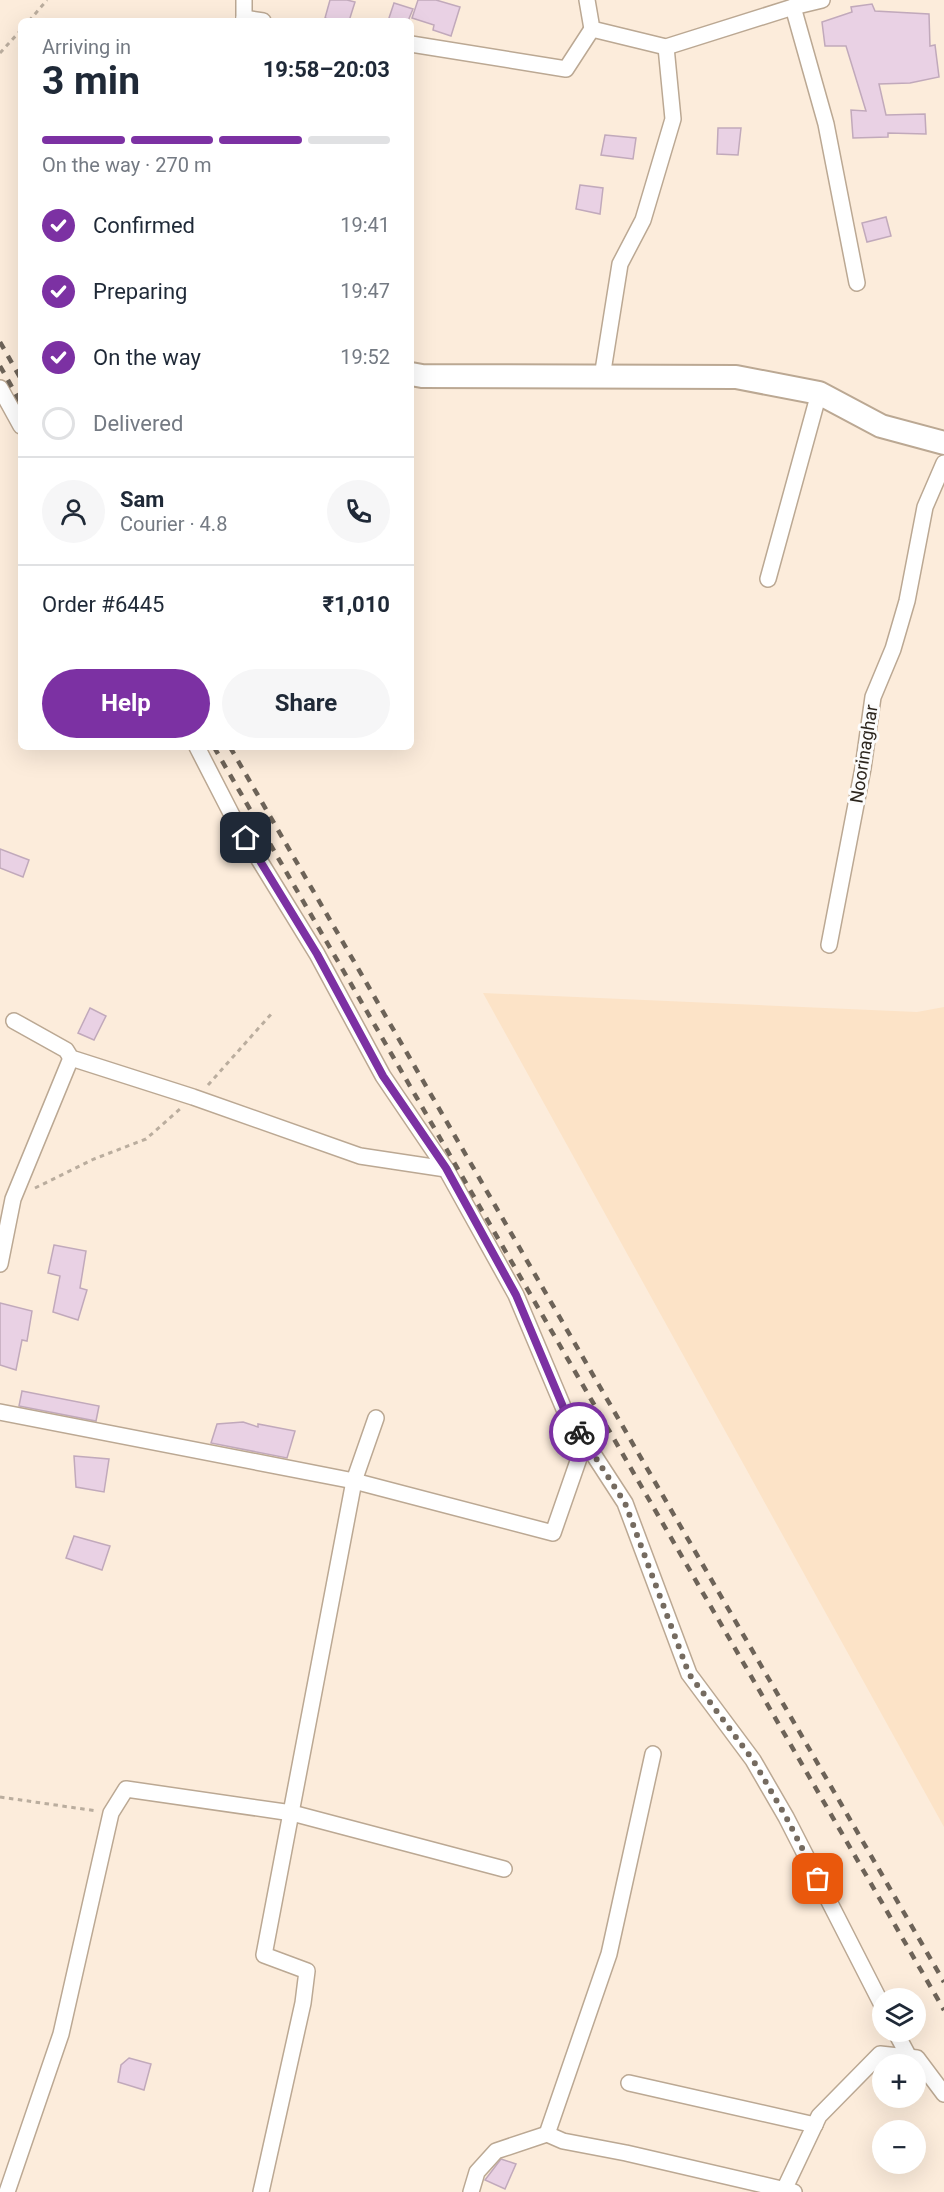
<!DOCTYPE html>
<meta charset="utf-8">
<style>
:root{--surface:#fff;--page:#f6f6f7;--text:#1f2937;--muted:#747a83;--line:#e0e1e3;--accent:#7c31a3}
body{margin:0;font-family:Roboto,sans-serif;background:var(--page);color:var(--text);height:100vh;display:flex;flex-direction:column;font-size:22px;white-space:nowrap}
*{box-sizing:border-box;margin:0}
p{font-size:20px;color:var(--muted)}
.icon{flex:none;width:33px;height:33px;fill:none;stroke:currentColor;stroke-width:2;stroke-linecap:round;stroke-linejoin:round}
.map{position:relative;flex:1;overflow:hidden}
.side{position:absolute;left:18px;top:18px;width:396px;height:732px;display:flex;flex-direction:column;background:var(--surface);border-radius:9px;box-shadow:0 6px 24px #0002}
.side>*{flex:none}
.tools{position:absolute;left:872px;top:1988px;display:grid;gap:12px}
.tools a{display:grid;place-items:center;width:54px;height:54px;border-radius:50%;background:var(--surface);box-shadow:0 6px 24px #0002;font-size:30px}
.pin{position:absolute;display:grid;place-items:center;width:51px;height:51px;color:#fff;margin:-26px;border-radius:12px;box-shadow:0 3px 9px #0006}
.courier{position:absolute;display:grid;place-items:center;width:60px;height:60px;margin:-30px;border:4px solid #7c31a3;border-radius:50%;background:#fff;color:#222;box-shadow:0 2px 8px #0007}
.overview em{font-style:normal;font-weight:700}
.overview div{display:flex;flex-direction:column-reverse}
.overview{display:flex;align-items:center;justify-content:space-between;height:102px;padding:0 24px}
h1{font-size:39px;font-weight:700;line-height:45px}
.bar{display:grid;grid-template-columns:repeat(4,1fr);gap:9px 6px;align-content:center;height:72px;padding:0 24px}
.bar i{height:8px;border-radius:4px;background:var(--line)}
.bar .current{background:var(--accent)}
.bar p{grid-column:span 4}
.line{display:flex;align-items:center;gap:15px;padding:0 24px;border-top:2px solid var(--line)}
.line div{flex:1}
.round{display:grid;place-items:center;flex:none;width:63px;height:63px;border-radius:32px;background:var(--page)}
ol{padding:0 24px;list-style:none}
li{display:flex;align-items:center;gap:18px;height:66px}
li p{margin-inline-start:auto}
li .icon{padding:6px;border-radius:50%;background:var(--accent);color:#fff;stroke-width:4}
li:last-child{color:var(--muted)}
li i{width:33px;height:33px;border:3px solid var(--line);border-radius:50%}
.cta{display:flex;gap:12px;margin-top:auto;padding:12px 24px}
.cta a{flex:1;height:69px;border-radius:36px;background:var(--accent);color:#fff;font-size:24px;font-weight:700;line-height:69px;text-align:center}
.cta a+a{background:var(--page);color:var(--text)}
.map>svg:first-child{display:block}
.built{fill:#fce3c7}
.building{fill:#e9d1e4;stroke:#c1a9bb;stroke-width:1.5}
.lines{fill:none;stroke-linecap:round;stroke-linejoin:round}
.street-casing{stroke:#bba893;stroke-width:18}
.secondary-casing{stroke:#bba893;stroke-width:26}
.path{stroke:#baad9e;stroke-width:3;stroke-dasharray:4.5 4.5;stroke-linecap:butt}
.street{stroke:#fff;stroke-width:15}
.secondary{stroke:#fff;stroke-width:22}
.rail{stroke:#6d6358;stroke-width:4.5;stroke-dasharray:8 8;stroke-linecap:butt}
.done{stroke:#756b60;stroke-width:6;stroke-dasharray:0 10.8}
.route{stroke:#7c31a3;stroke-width:8}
.labels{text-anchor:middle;stroke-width:6;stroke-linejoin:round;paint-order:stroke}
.street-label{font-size:18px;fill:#2d261e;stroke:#fcfcfc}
</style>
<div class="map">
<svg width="944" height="2192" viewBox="0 0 944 2192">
<rect width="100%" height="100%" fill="#fcecdb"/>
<!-- built -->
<path class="built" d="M483 993 917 1012 944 1007V1827Z"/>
<!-- building -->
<g class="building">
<path d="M330 0H347L355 2 349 21H334L325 18Z"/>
<path d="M418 0H436L460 7 451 36 433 30 434 25 412 18Z"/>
<path d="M394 3 413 9 408 21H388Z"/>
<path d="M872 4 875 11 929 14 930 46 935 45 939 77 910 83 879 84 886 115 925 114 926 134 888 133V137L853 138 851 110 866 111 846 46H825L822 22 852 12 851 7Z"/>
<path d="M718 128H741L738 155 717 154Z"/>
<path d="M605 135 636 138 633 159 601 155Z"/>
<path d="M580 185 603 188 600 214 576 209Z"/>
<path d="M886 217 891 236 867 242 862 223Z"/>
<path d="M0 849 29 860 23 877 0 868Z"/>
<path d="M90 1008 106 1016 94 1040 78 1033Z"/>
<path d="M54 1245 86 1251 80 1288 87 1290 78 1320 53 1312 60 1276 48 1273Z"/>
<path d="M0 1303 32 1311 27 1341 22 1340 16 1370 0 1365Z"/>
<path d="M22 1391 99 1406 96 1421 19 1406Z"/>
<path d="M243 1422 258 1427V1424L295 1431 287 1458 211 1443 217 1424Z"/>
<path d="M74 1456 109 1459 104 1492 76 1487Z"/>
<path d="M74 1536 110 1546 102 1570 66 1558Z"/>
<path d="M129 2058 151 2064 144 2090 118 2082 121 2065Z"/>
<path d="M501 2159 516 2164 505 2189 485 2180Z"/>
</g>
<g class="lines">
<defs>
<g id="street">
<path d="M587 0 592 29 666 47 793 7 822 0"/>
<path d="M793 7 826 124 857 283"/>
<path d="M244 18 263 21"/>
<path d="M244 21V0"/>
<path d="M411 44 566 69 592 29"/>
<path d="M602 377 620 264 643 220 673 119 666 47"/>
<path d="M0 388 21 426"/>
<path d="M768 579 819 393"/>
<path d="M197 747 234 819 317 954 383 1076 446 1169 516 1295 564 1409 625 1503 689 1674 753 1760 786 1817 882 2005"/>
<path d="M829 945 863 768 873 697 893 649 907 601 925 507 944 463"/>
<path d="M14 1021 66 1050 71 1058 193 1097 360 1156 446 1169"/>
<path d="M0 1264 13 1199 71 1058"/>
<path d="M0 1412 354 1481 553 1533 585 1441"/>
<path d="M895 2031 909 2057"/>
<path d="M629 2083 815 2125"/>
<path d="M547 2134 609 1954 653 1754"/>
<path d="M7 2192 61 2034 111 1813 126 1789 292 1813 504 1869"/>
<path d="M261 2192 303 2003 307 1971 264 1955 354 1481 376 1418"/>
<path d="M471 2192 477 2172 496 2151 547 2134 563 2141 626 2153 794 2192"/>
<path d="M783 2192 819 2116 880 2054 917 2058 944 2094"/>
</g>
<path id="secondary" d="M411 374 422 376 736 377 819 393 881 426 944 443"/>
</defs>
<!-- street casing -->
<use href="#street" class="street-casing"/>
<!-- secondary casing -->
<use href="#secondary" class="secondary-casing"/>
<!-- path -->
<g class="path">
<path d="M29 21 47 0"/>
<path d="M0 53 21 30"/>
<path d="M208 1085 273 1012"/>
<path d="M35 1188 94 1159 146 1139 180 1109"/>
<path d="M0 1797 97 1811"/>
</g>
<!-- street -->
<use href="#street" class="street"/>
<!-- secondary -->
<use href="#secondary" class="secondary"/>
<!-- rail -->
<g class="rail">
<path d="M0 342 21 379"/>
<path d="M0 366 21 403"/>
<path d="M214 747 944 2010"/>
<path d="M230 747 944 1982"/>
</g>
</g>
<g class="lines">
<!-- done -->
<path class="done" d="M579 1432 625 1503 689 1674 753 1760 786 1817 818 1879"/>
<!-- route -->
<path class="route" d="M246 838 317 954 383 1076 446 1168 516 1295 564 1409 579 1432"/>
</g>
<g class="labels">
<!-- street labels -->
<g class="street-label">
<text transform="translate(864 754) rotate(-81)" y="6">Noorinaghar</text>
</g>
</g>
</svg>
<div class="tools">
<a><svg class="icon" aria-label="layers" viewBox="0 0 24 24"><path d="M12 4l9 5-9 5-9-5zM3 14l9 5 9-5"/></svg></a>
<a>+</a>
<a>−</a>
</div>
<div class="pin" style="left:818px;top:1879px;background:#ea580c"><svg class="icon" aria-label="bag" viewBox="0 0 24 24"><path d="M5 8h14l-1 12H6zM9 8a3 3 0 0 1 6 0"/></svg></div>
<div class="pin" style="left:246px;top:838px;background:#1f2937"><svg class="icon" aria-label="home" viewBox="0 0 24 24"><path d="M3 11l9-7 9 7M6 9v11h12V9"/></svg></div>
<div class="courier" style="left:579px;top:1432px"><svg class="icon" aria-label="bike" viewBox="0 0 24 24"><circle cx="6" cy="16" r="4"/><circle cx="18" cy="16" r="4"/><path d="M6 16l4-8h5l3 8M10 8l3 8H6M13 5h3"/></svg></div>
<section class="side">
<div class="overview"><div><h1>3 min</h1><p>Arriving in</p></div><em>19:58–20:03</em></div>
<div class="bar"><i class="current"></i><i class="current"></i><i class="current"></i><i></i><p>On the way · 270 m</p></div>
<ol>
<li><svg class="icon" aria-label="check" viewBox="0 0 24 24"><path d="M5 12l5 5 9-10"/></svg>Confirmed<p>19:41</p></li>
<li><svg class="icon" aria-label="check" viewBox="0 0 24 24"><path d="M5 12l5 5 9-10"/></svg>Preparing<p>19:47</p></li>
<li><svg class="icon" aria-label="check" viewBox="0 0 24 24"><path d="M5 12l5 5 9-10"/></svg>On the way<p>19:52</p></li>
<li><i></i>Delivered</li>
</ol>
<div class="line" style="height:108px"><a class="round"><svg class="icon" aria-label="person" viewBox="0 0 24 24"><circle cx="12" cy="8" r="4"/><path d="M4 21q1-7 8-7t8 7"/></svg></a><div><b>Sam</b><p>Courier · 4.8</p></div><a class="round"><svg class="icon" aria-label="phone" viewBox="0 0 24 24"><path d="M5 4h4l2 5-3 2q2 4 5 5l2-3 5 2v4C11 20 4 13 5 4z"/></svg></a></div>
<div class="line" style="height:78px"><div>Order #6445</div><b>₹1,010</b></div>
<div class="cta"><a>Help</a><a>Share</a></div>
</section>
</div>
